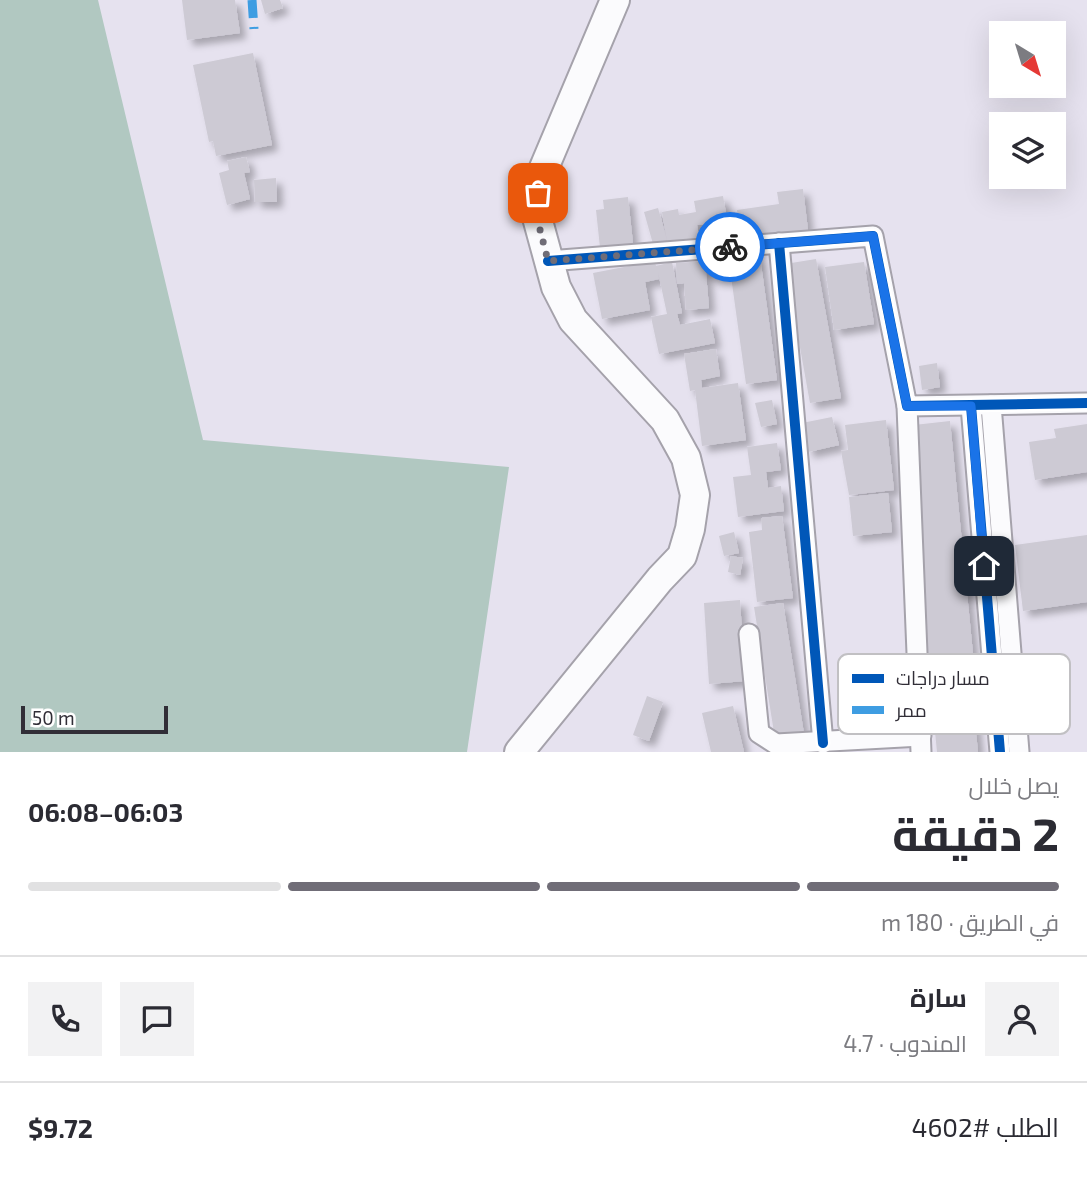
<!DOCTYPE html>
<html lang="ar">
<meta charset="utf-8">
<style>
:root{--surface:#fff;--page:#f2f2f3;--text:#2b2b33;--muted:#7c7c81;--line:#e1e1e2;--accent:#706d77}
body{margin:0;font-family:"Exo 2",Cairo,sans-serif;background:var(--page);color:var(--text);direction:rtl;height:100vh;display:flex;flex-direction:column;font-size:26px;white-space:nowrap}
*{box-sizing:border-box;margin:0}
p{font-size:23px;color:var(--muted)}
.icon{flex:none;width:38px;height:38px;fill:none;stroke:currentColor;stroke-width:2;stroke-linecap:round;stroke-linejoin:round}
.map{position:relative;height:752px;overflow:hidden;direction:ltr}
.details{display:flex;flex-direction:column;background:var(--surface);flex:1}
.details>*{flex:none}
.needle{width:46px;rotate:142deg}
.tools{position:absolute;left:989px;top:21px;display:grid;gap:14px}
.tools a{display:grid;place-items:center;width:77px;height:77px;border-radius:0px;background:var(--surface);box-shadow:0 7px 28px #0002;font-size:35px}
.scale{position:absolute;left:21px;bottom:18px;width:147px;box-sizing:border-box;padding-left:7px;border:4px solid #312e37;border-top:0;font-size:19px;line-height:24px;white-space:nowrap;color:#312e37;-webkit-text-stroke:5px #fff;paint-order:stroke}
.pin{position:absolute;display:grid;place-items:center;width:60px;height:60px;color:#fff;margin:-30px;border-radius:14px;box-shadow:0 4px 10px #0006}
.courier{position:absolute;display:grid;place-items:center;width:70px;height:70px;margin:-35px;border:5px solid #1a73e8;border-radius:50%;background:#fff;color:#222;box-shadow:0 2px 9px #0007}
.head em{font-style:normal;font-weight:700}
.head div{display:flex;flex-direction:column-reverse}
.head{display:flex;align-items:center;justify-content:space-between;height:119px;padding:0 28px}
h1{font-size:46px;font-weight:700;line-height:52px}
.bar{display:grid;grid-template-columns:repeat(4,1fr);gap:10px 7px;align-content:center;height:84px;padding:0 28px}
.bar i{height:9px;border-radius:5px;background:var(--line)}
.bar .current{background:var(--accent)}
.bar p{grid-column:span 4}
.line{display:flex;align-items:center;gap:18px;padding:0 28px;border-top:2px solid var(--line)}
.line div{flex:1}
.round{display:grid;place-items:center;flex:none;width:74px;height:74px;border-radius:0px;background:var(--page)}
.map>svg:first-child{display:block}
.forest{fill:#b1c8c1}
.building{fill:#cdcad4;filter:url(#shadow)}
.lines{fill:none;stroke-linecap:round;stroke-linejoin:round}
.street-casing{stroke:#a5a2ab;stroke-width:23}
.secondary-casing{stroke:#a5a2ab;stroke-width:32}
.street{stroke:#fbfbfd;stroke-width:19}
.secondary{stroke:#fbfbfd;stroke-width:28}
.quiet{stroke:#3e9de2;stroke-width:9;stroke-dasharray:18 9;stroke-linecap:butt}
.cycleway-casing{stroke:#fff;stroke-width:15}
.cycleway{stroke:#0057b8;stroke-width:10}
.done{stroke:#706d77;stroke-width:7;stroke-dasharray:0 12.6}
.route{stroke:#1a73e8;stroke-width:9}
.key{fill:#fff;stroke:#c1c0c3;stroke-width:2}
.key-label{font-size:19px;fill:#312e37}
</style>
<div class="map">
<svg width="1087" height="752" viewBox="0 0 1087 752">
<defs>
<filter id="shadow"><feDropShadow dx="6" dy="6" stdDeviation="3.5" flood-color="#0004"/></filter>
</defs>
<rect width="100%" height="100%" fill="#e6e2ef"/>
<!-- forest -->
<path class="forest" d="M0 0H98L203 440 509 467 467 752H0Z"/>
<!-- building -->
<g class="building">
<path d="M182 0H235L240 33 187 40Z"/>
<path d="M261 0H280L283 8 265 14Z"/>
<path d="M253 53 272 145 216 156 213 141 209 142 193 65Z"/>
<path d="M246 157 250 172 244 173 250 199 227 205 219 173 229 170 227 161Z"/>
<path d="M276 178 277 202H255L254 180Z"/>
<path d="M803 189 808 230 741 239 737 210 779 204 777 192Z"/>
<path d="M723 196 726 213 735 212 738 233 711 238 709 224 697 225 700 242 668 247 662 212 678 209 679 215 696 212 694 201Z"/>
<path d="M628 197 634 253 601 257 596 210 604 209 603 200Z"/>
<path d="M658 208 667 240 653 244 644 212Z"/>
<path d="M760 257 777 380 746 384 729 262Z"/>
<path d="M816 259 841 398 810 403 785 264Z"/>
<path d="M655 261 656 266 672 262 682 313 677 314 680 325 710 319 715 343 659 354 651 317 667 314 658 272 659 279 645 282 650 310 602 319 593 273Z"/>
<path d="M705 261 709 308 686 310 684 283 677 284 676 263Z"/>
<path d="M864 262 874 324 834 330 825 267Z"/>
<path d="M716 349 720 376 701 380 702 388 738 383 746 440 702 446 695 390 690 391 684 354Z"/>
<path d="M937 363 940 387 922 390 919 366Z"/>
<path d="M772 400 777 424 761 427 755 403Z"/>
<path d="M832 417 839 445 808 452 802 423Z"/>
<path d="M886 420 894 490 849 495 841 451 848 450 845 425Z"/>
<path d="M950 421 977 694H972L978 752H937L905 426Z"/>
<path d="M1087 424V472L1035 480 1029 442 1056 438 1054 429Z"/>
<path d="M777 443 781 470 766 472 768 488 781 486 784 511 738 517 733 477 751 475 747 447Z"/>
<path d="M888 493 892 532 853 536 849 497Z"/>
<path d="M782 516 793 598 757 602 749 532 762 530 761 518Z"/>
<path d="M734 532 739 553 724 556 719 536Z"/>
<path d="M1087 535V602L1023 611 1015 545Z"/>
<path d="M731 556 743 558 740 575 728 572Z"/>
<path d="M740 600 745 681 709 684 704 603Z"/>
<path d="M783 603 805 740 776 745 754 607Z"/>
<path d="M647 696 663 702 649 741 633 735Z"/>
<path d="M733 706 744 752H711L702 713Z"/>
</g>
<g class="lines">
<defs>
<g id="street">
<path d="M779 243 823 743"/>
<path d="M548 261 873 236 907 406 1087 403"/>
<path d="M991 405 1019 752"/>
<path d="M907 406 921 752"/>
<path d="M971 406 1000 752"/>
<path d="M749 634 759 733 776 744 921 736"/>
</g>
<path id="secondary" d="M519 752 660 579 682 556 690 529 695 495 686 458 665 420 573 320 556 287 535 210 541 175 615 0"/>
</defs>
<!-- street casing -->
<use href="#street" class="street-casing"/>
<!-- secondary casing -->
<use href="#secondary" class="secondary-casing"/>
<!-- street -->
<use href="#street" class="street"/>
<!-- secondary -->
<use href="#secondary" class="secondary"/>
<!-- quiet -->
<path class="quiet" d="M252 0 254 29"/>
<defs>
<g id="cycleway">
<path d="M779 243 823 743"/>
<path d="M548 261 873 236 907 406 1087 403"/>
<path d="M971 406 1000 752"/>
</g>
</defs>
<!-- cycleway casing -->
<use href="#cycleway" class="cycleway-casing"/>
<!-- cycleway -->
<use href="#cycleway" class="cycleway"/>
</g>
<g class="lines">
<!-- done -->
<path class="done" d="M538 193 535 210 548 261 730 247"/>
<!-- route -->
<path class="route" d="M730 247 873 236 907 406H971L984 566"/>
</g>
<!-- legend -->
<rect x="838" y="654" width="232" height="80" rx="10" class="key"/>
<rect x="852" y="674" width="32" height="9" fill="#0057b8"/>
<rect x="852" y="706" width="32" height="8" fill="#3e9de2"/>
<g class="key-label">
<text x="896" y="685">مسار دراجات</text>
<text x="896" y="717">ممر</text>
</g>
</svg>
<div class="tools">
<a><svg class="needle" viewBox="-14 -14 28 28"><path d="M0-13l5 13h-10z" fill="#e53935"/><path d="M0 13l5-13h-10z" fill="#7c7c81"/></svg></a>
<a><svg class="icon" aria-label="layers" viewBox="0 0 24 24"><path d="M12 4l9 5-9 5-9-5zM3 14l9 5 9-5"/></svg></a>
</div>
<div class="scale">50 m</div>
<div class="pin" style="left:538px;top:193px;background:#ea580c"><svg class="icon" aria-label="bag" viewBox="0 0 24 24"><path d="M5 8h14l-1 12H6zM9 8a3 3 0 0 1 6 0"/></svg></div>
<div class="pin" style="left:984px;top:566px;background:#1f2937"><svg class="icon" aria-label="home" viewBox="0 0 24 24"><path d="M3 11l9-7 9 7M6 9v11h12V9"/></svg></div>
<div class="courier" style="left:730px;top:247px"><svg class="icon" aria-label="bike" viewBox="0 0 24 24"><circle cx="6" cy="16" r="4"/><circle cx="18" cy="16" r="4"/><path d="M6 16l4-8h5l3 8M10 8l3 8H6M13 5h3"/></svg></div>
</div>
<section class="details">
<div class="head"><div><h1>2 دقيقة</h1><p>يصل خلال</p></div><em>06:03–06:08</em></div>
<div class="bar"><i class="current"></i><i class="current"></i><i class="current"></i><i></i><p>في الطريق · 180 m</p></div>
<div class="line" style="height:126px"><a class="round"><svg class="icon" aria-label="person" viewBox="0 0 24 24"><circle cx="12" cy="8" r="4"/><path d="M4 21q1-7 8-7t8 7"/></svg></a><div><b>سارة</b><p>المندوب · 4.7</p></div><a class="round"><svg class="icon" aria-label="chat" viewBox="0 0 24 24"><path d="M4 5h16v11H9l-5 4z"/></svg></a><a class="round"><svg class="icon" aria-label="phone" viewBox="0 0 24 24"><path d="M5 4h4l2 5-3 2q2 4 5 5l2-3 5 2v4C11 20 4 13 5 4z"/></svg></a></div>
<div class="line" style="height:91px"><div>الطلب #4602</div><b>$9.72</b></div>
</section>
